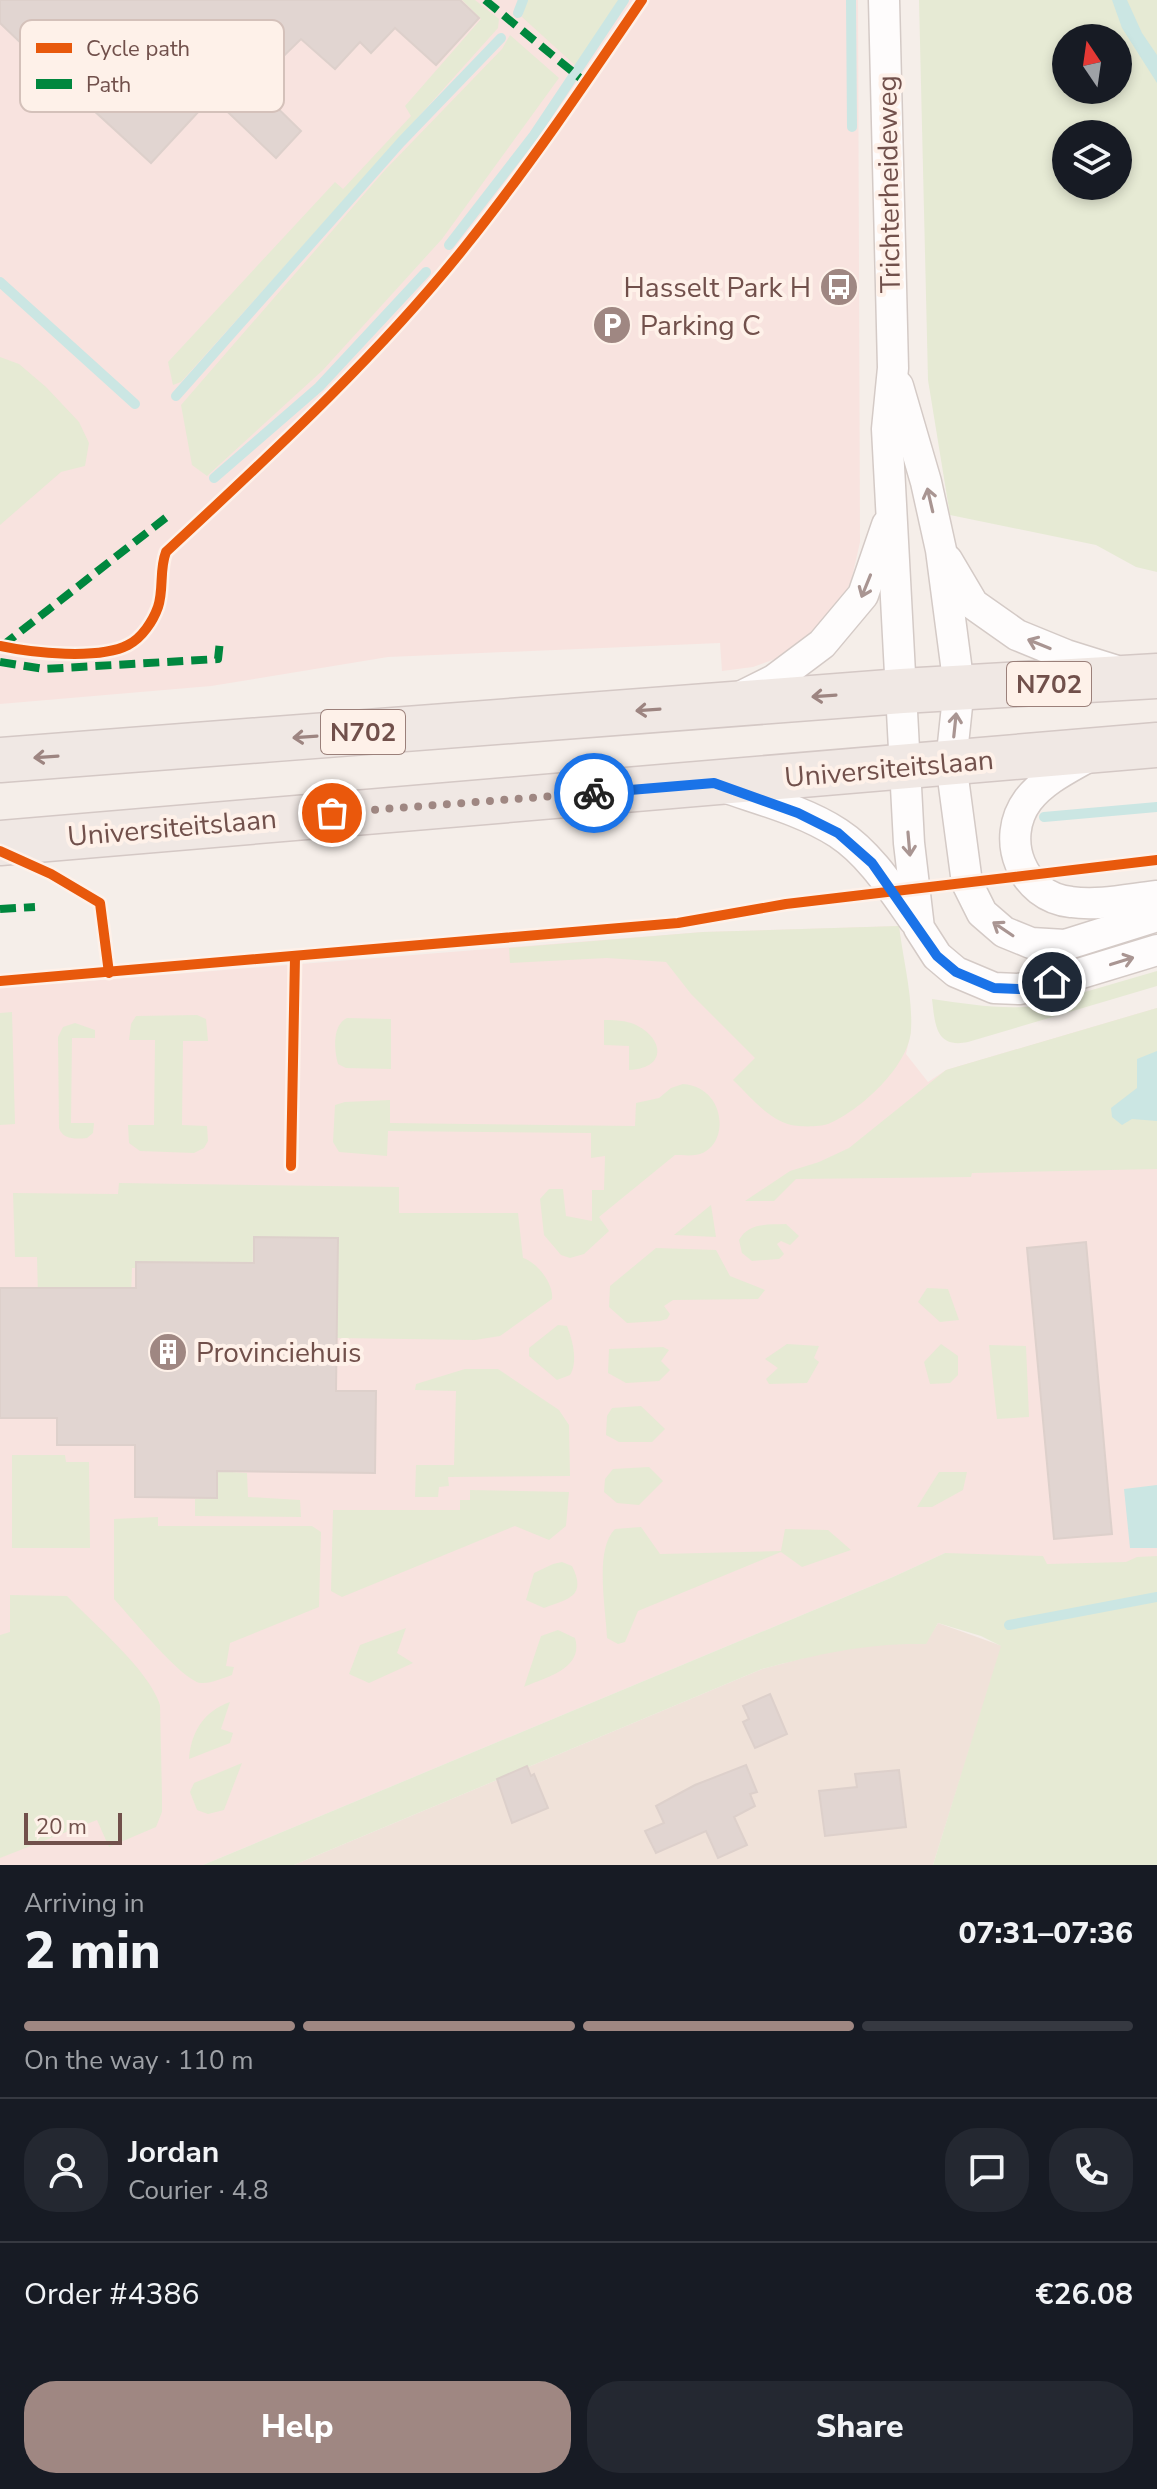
<!DOCTYPE html>
<meta charset="utf-8">
<style>
:root{--surface:#171b24;--page:#242831;--text:#f1f3f6;--muted:#9ea1a6;--line:#363941;--accent:#9f8782}
body{margin:0;font-family:"Nunito Sans",sans-serif;background:var(--page);color:var(--text);height:100vh;display:flex;flex-direction:column;font-size:30px;white-space:nowrap}
*{box-sizing:border-box;margin:0}
p{font-size:26px;color:var(--muted)}
.icon{flex:none;width:44px;height:44px;fill:none;stroke:currentColor;stroke-width:2;stroke-linecap:round;stroke-linejoin:round}
.map{position:relative;height:1865px;overflow:hidden}
.sheet{display:flex;flex-direction:column;background:var(--surface);flex:1}
.sheet>*{flex:none}
.needle{width:52px;rotate:347deg}
.buttons{position:absolute;left:1052px;top:24px;display:grid;gap:16px}
.buttons a{display:grid;place-items:center;width:80px;height:80px;border-radius:50%;background:var(--surface);box-shadow:0 4px 12px #0003;font-size:40px}
.scale{position:absolute;left:24px;bottom:20px;width:98px;box-sizing:border-box;padding-left:8px;border:4px solid #71504b;border-top:0;font-size:22px;line-height:28px;white-space:nowrap;color:#71504b;-webkit-text-stroke:6px #fef1e9;paint-order:stroke}
.pin{position:absolute;display:grid;place-items:center;width:68px;height:68px;color:#fff;margin:-34px;border:4px solid #fff;border-radius:50%;box-shadow:0 2px 8px #0007}
.courier{position:absolute;display:grid;place-items:center;width:80px;height:80px;margin:-40px;border:6px solid #1a73e8;border-radius:50%;background:#fff;color:#222;box-shadow:0 2px 10px #0007}
.head em{font-style:normal;font-weight:800}
.head div{display:flex;flex-direction:column-reverse}
.head{display:flex;align-items:center;justify-content:space-between;height:136px;padding:0 24px}
h1{font-size:52px;font-weight:800;line-height:60px}
.bar{display:grid;grid-template-columns:repeat(4,1fr);gap:12px 8px;align-content:center;height:96px;padding:0 24px}
.bar i{height:10px;border-radius:6px;background:var(--line)}
.bar .current{background:var(--accent)}
.bar p{grid-column:span 4}
.line{display:flex;align-items:center;gap:20px;padding:0 24px;border-top:2px solid var(--line)}
.line div{flex:1}
.round{display:grid;place-items:center;flex:none;width:84px;height:84px;border-radius:32px;background:var(--page)}
.primary-button{display:flex;gap:16px;margin-top:auto;padding:16px 24px}
.primary-button a{flex:1;height:92px;border-radius:32px;background:var(--accent);color:#fff;font-size:32px;font-weight:800;line-height:92px;text-align:center}
.primary-button a+a{background:var(--page);color:var(--text)}
.map>svg:first-child{display:block}
.residential{fill:#f0e2d9}
.commercial{fill:#f8e3df}
.green{fill:#e6ead4;fill-rule:evenodd}
.water{fill:#cbe6e3}
.lines{fill:none;stroke-linecap:round;stroke-linejoin:round}
.stream{stroke:#cbe6e3;stroke-width:10}
.building{fill:#e1d5d1;stroke:#ddd0cb;stroke-width:2}
.minor-casing{stroke:#d4cac6;stroke-width:33}
.trunk-casing{stroke:#d4c8c5;stroke-width:47}
.minor{stroke:#fefcfc;stroke-width:30}
.trunk{stroke:#f0e8e4;stroke-width:44}
.quiet{stroke:#00873e;stroke-width:8;stroke-dasharray:16 8;stroke-linecap:butt}
.cycleway-casing{stroke:#fef1e9;stroke-width:15}
.cycleway{stroke:#e8590c;stroke-width:10}
.oneway{stroke:#a99592}
.oneway2{stroke:#9d8581}
.done{stroke:#9f8782;stroke-width:8;stroke-dasharray:0 14.4}
.route{stroke:#1a73e8;stroke-width:10}
.labels{text-anchor:middle;stroke-width:8;stroke-linejoin:round;paint-order:stroke}
.shield{fill:#fef1e9;stroke:#9b807a;stroke-width:2}
.shield-label{font-size:26px;font-weight:bold;fill:#71504b}
.street-label{font-size:28px;fill:#71504b;stroke:#fef1e9}
.poi-label{font-size:28px;fill:#71504b;stroke:#fef1e9;text-anchor:start}
.key{fill:#fef1e9;stroke:#d4c1ba;stroke-width:2}
.key-label{font-size:22px;fill:#71504b}
</style>
<div class="map">
<svg width="1157" height="1865" viewBox="0 0 1157 1865">
<rect width="100%" height="100%" fill="#f5eee9"/>
<!-- residential -->
<path class="residential" d="M938 1623 1002 1646 933 1865H294L762 1669 838 1649 890 1643 925 1644Z"/>
<!-- commercial -->
<g class="commercial">
<path d="M0 0H858L860 542 851 582 826 624 786 655 753 667 722 671 720 643 388 657 211 686 0 704Z"/>
<path d="M899 926 911 1031 906 1054 928 1082 946 1070 1157 1008V1586L945 1553 893 1577 203 1865H0V988L703 932Z"/>
</g>
<!-- green -->
<g class="green">
<path d="M462 0H475L499 19 498 28 181 382 173 385 168 362 335 182 343 189 411 116 405 106 481 19Z"/>
<path d="M527 0H619L576 66 522 17Z"/>
<path d="M919 0H1157V572L1136 567 1096 545 950 515 928 380ZM1066 38H1118V90H1066ZM1066 134H1118V186H1066Z"/>
<path d="M510 35 559 78 442 239 323 370 207 476 192 465 181 405 385 170 502 49Z"/>
<path d="M0 357 19 364 46 387 79 422 89 443 85 466 61 472 0 525Z"/>
<path d="M899 926C903 959 913 997 911 1030 909 1066 860 1111 828 1124 819 1127 801 1127 791 1125 767 1119 751 1097 733 1080L755 1058 691 994 666 962 607 958 510 963 509 948 703 932Z"/>
<path d="M1157 971V986L968 1042C935 1049 935 1023 932 999 968 1004 1001 1010 1037 1006Z"/>
<path d="M1157 1008V1169L972 1173 971 1177 796 1179 774 1201H745L790 1171 819 1162 849 1148 946 1070Z"/>
<path d="M12 1012 15 1124 0 1125V1013Z"/>
<path d="M136 1016 197 1015 206 1019 208 1041H183L182 1125 207 1126 208 1141 204 1148 194 1153 140 1151 129 1143 128 1125H154L155 1040H129L131 1024Z"/>
<path d="M347 1018 391 1019V1069L346 1068 338 1064C334 1050 332 1025 347 1018Z"/>
<path d="M604 1020C613 1020 622 1020 631 1023 662 1034 671 1068 629 1070V1046L604 1045Z"/>
<path d="M75 1023 95 1030V1038H72L71 1123H94L93 1133 87 1138C76 1139 63 1140 59 1128L58 1037 63 1027Z"/>
<path d="M683 1084C728 1087 731 1150 695 1155 689 1156 681 1155 675 1155L599 1217 609 1231 584 1254 570 1258 561 1255 544 1235 540 1199 549 1189H563L566 1216 592 1221V1190H604L605 1156 591 1158V1133L388 1131 387 1156 339 1152 333 1142 335 1105 345 1102 390 1100V1123L635 1126 636 1103 659 1098 671 1088Z"/>
<path d="M119 1183 399 1187V1213H518L523 1258C537 1262 554 1284 552 1299L500 1336 475 1340 336 1338 337 1244 253 1243 252 1305 216 1269 132 1268 131 1296H38L37 1257H15L13 1193 118 1194Z"/>
<path d="M711 1205 716 1237 674 1235Z"/>
<path d="M786 1224 799 1236 790 1245 781 1241 777 1244 784 1254 779 1259 752 1261 742 1253 739 1240C749 1222 767 1225 786 1224Z"/>
<path d="M656 1248 716 1250 730 1276 765 1290 758 1299 673 1300 664 1306 670 1314 667 1319 660 1321 627 1323 609 1307 610 1286Z"/>
<path d="M927 1288 948 1289 959 1320 940 1322 918 1302Z"/>
<path d="M558 1325 567 1326C573 1341 578 1362 570 1375L557 1380 529 1356V1348Z"/>
<path d="M787 1344 819 1346 814 1358 819 1362 807 1383 769 1384 766 1379 778 1368 765 1359Z"/>
<path d="M941 1344 958 1356V1375L950 1383 930 1384 924 1362Z"/>
<path d="M989 1345 1026 1346 1029 1417 997 1419Z"/>
<path d="M663 1347 669 1350 661 1361 670 1370 659 1381 626 1383 608 1373 609 1349Z"/>
<path d="M465 1369H498L559 1410 569 1425 570 1476 448 1477 449 1486 439 1487 438 1497H415L416 1465H454L456 1391 415 1390 416 1384Z"/>
<path d="M641 1406 665 1429 652 1442H619L606 1435 607 1416 612 1408Z"/>
<path d="M12 1455H65L66 1462H89L90 1548H12Z"/>
<path d="M649 1467 663 1481 639 1505 617 1503 604 1492 605 1479 613 1469Z"/>
<path d="M217 1471 247 1473 248 1497 300 1500 301 1517 195 1516V1499L217 1497Z"/>
<path d="M939 1472H967L963 1490 932 1507H917Z"/>
<path d="M470 1490 569 1492 566 1526 549 1540 515 1526 342 1597 331 1591 333 1510H460V1500H470Z"/>
<path d="M158 1517V1526H312L321 1532 319 1607 230 1643 226 1666 234 1667 232 1675C223 1678 210 1684 201 1683 182 1681 130 1616 114 1599V1519Z"/>
<path d="M641 1527 660 1554 781 1551 785 1529 828 1530 851 1550 802 1567 781 1552 638 1611 625 1642 618 1644 607 1638C606 1609 594 1550 615 1529Z"/>
<path d="M945 1553 1043 1556 1047 1564 1126 1562 1137 1557 1157 1556V1865H933L1001 1646 981 1636 938 1623 926 1644C865 1643 819 1654 762 1669L294 1865H203L893 1577Z"/>
<path d="M562 1562 572 1566C587 1596 569 1599 544 1608L526 1600 534 1573 553 1564Z"/>
<path d="M10 1595 67 1596C94 1624 149 1670 160 1705L162 1797V1812L156 1827 109 1847 97 1820 0 1858V1635L10 1632Z"/>
<path d="M406 1628 397 1653 413 1663 369 1683 349 1674 360 1645Z"/>
<path d="M558 1630 575 1638C584 1669 546 1677 524 1687L541 1636Z"/>
<path d="M230 1702 221 1729 233 1733 230 1743 189 1759C191 1732 204 1711 230 1702Z"/>
<path d="M242 1763 224 1810 208 1814 197 1810 190 1792 194 1783Z"/>
</g>
<!-- water -->
<g class="water">
<path d="M1112 0H1127L1142 33 1157 55V83L1122 28Z"/>
<path d="M1157 1051V1121L1132 1119 1122 1125 1112 1117 1111 1108 1137 1088V1059Z"/>
<path d="M1157 1485V1548H1130L1124 1489Z"/>
</g>
<g class="lines">
<!-- stream -->
<g class="stream">
<path d="M851 0 852 127"/>
<path d="M518 13 523 0"/>
<path d="M449 245 534 135 624 0"/>
<path d="M0 282 135 404"/>
<path d="M176 396 401 142 501 38"/>
<path d="M214 478 319 387 426 272"/>
<path d="M1044 817 1157 807"/>
<path d="M1009 1625 1157 1597"/>
</g>
</g>
<!-- building -->
<g class="building">
<path d="M0 0H460L479 18 436 65 395 28 371 53 360 42 335 69 301 39 254 85 301 131 276 158 212 97 151 163 80 98 71 107 36 75 44 65 0 23Z"/>
<path d="M254 1237 338 1238 336 1391H376L375 1473 217 1471V1498L135 1497V1445H57V1418H0V1288H136V1262L254 1263Z"/>
<path d="M1086 1242 1112 1534 1054 1539 1027 1248Z"/>
<path d="M770 1694 787 1734 755 1748 743 1722 749 1719 743 1706Z"/>
<path d="M746 1765 757 1792 750 1794 755 1806 734 1817 747 1845 718 1858 706 1831 656 1853 645 1831 664 1823 656 1806 695 1785Z"/>
<path d="M527 1766 531 1776 534 1774 548 1808 512 1823 497 1779Z"/>
<path d="M899 1770 906 1827 825 1836 819 1791 857 1787 855 1774Z"/>
</g>
<g class="lines">
<defs>
<g id="minor">
<path d="M884 0 893 368 887 429 909 843 919 928 937 956 956 972 994 988 1019 989 1052 982 1157 950"/>
<path d="M898 386 926 482 941 550 959 687 951 763 967 883 982 913 1004 932 1031 943 1065 945 1157 916"/>
<path d="M947 560 973 604 1017 635 1066 655 1114 670"/>
<path d="M740 697 774 680 822 644 863 595 887 525"/>
<path d="M1093 754C1071 767 1044 779 1028 800 999 839 1022 897 1071 902 1099 906 1129 899 1157 896"/>
<path d="M724 787C761 800 804 811 838 833 870 854 892 889 914 920"/>
</g>
<g id="trunk">
<path d="M0 760 902 691 1157 676"/>
<path d="M0 843 1157 745"/>
</g>
</defs>
<!-- minor casing -->
<use href="#minor" class="minor-casing"/>
<!-- trunk casing -->
<use href="#trunk" class="trunk-casing"/>
<!-- minor -->
<use href="#minor" class="minor"/>
<!-- trunk -->
<use href="#trunk" class="trunk"/>
<!-- quiet -->
<g class="quiet">
<path d="M485 0 590 86"/>
<path d="M2 646 168 516"/>
<path d="M0 662 44 669 218 659 220 641"/>
<path d="M0 909 35 907"/>
</g>
<defs>
<g id="cycleway">
<path d="M0 646C32 653 99 660 128 645 142 638 153 621 158 607 164 589 159 570 166 552 269 456 376 358 464 248 528 168 585 84 642 0"/>
<path d="M0 851 51 874 100 903 109 973"/>
<path d="M0 981 678 923 786 904 1157 860"/>
<path d="M291 1166 295 957"/>
</g>
</defs>
<!-- cycleway casing -->
<use href="#cycleway" class="cycleway-casing"/>
<!-- cycleway -->
<use href="#cycleway" class="cycleway"/>
</g>
<!-- one-way arrows -->
<defs><path id="oneway-shaft" d="M-6 0H5M1.5-3L5.5 0L1.5 3" fill="none" stroke-width="1.6" stroke-linecap="round" stroke-linejoin="round" transform="scale(2)"/></defs>
<g class="oneway">
<use href="#oneway-shaft" transform="translate(930 500) rotate(-103)"/>
<use href="#oneway-shaft" transform="translate(866 586) rotate(112)"/>
<use href="#oneway-shaft" transform="translate(1039 644) rotate(-158)"/>
<use href="#oneway-shaft" transform="translate(955 725) rotate(-84)"/>
<use href="#oneway-shaft" transform="translate(909 844) rotate(85)"/>
<use href="#oneway-shaft" transform="translate(1003 929) rotate(-146)"/>
<use href="#oneway-shaft" transform="translate(1122 961) rotate(-17)"/>
</g>
<g class="oneway2">
<use href="#oneway-shaft" transform="translate(824 696) rotate(176)"/>
<use href="#oneway-shaft" transform="translate(648 710) rotate(176)"/>
<use href="#oneway-shaft" transform="translate(305 737) rotate(176)"/>
<use href="#oneway-shaft" transform="translate(46 757) rotate(176)"/>
</g>
<g class="lines">
<!-- done -->
<path class="done" d="M332 813 594 793"/>
<!-- route -->
<path class="route" d="M594 793 714 783 798 813 838 833 872 863 937 956 956 972 994 988 1019 989 1052 982"/>
</g>
<!-- icons -->
<defs>
<symbol id="bus-disc" viewBox="-11 -11 22 22"><circle r="9.5" fill="#9f8782" stroke="#fef1e9"/><path d="M-5-6H5V4H4V6H2V4H-2V6H-4V4H-5ZM-3.5-4V0h7V-4ZM-3.5 1.2v1.5H-2V1.2ZM2 1.2v1.5H3.5V1.2Z" fill="#fff"/></symbol>
<symbol id="parking-disc" viewBox="-11 -11 22 22"><circle r="9.5" fill="#9f8782" stroke="#fef1e9"/><path d="M-3.5-5.5H1a3.5 3.5 0 0 1 0 7H-1V5.5H-3.5ZM-1-3.4V-.6H.8a1.4 1.4 0 0 0 0-2.8Z" fill="#fff"/></symbol>
<symbol id="building-disc" viewBox="-11 -11 22 22"><circle r="9.5" fill="#9f8782" stroke="#fef1e9"/><path d="M-4-6H4V6H1V3H-1V6H-4ZM-2.5-4.3h1.7v1.8h-1.7ZM.8-4.3h1.7v1.8H.8ZM-2.5-1h1.7V.8h-1.7ZM.8-1h1.7V.8H.8Z" fill="#fff"/></symbol>
</defs>
<g fill-rule="evenodd">
<use href="#bus-disc" x="817" y="265" width="44" height="44"/>
<use href="#parking-disc" x="590" y="303" width="44" height="44"/>
<use href="#building-disc" x="146" y="1330" width="44" height="44"/>
</g>
<g class="labels">
<!-- shield labels -->
<g class="shield">
<rect x="1007" y="662" width="84" height="44" rx="6"/>
<rect x="321" y="710" width="84" height="44" rx="6"/>
</g>
<g class="shield-label">
<text x="1049" y="693">N702</text>
<text x="363" y="741">N702</text>
</g>
<!-- street labels -->
<g class="street-label">
<text transform="translate(888 184) rotate(-91)" y="10">Trichterheideweg</text>
<text transform="translate(889 768) rotate(-5)" y="10">Universiteitslaan</text>
<text transform="translate(172 827) rotate(-5)" y="10">Universiteitslaan</text>
</g>
<!-- poi labels -->
<g class="poi-label">
<text x="811" y="297" text-anchor="end">Hasselt Park H</text>
<text x="640" y="335">Parking C</text>
<text x="196" y="1362">Provinciehuis</text>
</g>
</g>
<!-- legend -->
<rect x="20" y="20" width="264" height="92" rx="12" class="key"/>
<rect x="36" y="43" width="36" height="10" fill="#e8590c"/>
<rect x="36" y="79" width="36" height="10" fill="#00873e"/>
<g class="key-label">
<text x="86" y="56">Cycle path</text>
<text x="86" y="92">Path</text>
</g>
</svg>
<div class="buttons">
<a><svg class="needle" viewBox="-14 -14 28 28"><path d="M0-13l5 13h-10z" fill="#e53935"/><path d="M0 13l5-13h-10z" fill="#9ea1a6"/></svg></a>
<a><svg class="icon" aria-label="layers" viewBox="0 0 24 24"><path d="M12 4l9 5-9 5-9-5zM3 14l9 5 9-5"/></svg></a>
</div>
<div class="scale">20 m</div>
<div class="pin" style="left:332px;top:813px;background:#ea580c"><svg class="icon" aria-label="bag" viewBox="0 0 24 24"><path d="M5 8h14l-1 12H6zM9 8a3 3 0 0 1 6 0"/></svg></div>
<div class="pin" style="left:1052px;top:982px;background:#1f2937"><svg class="icon" aria-label="home" viewBox="0 0 24 24"><path d="M3 11l9-7 9 7M6 9v11h12V9"/></svg></div>
<div class="courier" style="left:594px;top:793px"><svg class="icon" aria-label="bike" viewBox="0 0 24 24"><circle cx="6" cy="16" r="4"/><circle cx="18" cy="16" r="4"/><path d="M6 16l4-8h5l3 8M10 8l3 8H6M13 5h3"/></svg></div>
</div>
<section class="sheet">
<div class="head"><div><h1>2 min</h1><p>Arriving in</p></div><em>07:31–07:36</em></div>
<div class="bar"><i class="current"></i><i class="current"></i><i class="current"></i><i></i><p>On the way · 110 m</p></div>
<div class="line" style="height:144px"><a class="round"><svg class="icon" aria-label="person" viewBox="0 0 24 24"><circle cx="12" cy="8" r="4"/><path d="M4 21q1-7 8-7t8 7"/></svg></a><div><b>Jordan</b><p>Courier · 4.8</p></div><a class="round"><svg class="icon" aria-label="chat" viewBox="0 0 24 24"><path d="M4 5h16v11H9l-5 4z"/></svg></a><a class="round"><svg class="icon" aria-label="phone" viewBox="0 0 24 24"><path d="M5 4h4l2 5-3 2q2 4 5 5l2-3 5 2v4C11 20 4 13 5 4z"/></svg></a></div>
<div class="line" style="height:104px"><div>Order #4386</div><b>€26.08</b></div>
<div class="primary-button"><a>Help</a><a>Share</a></div>
</section>
